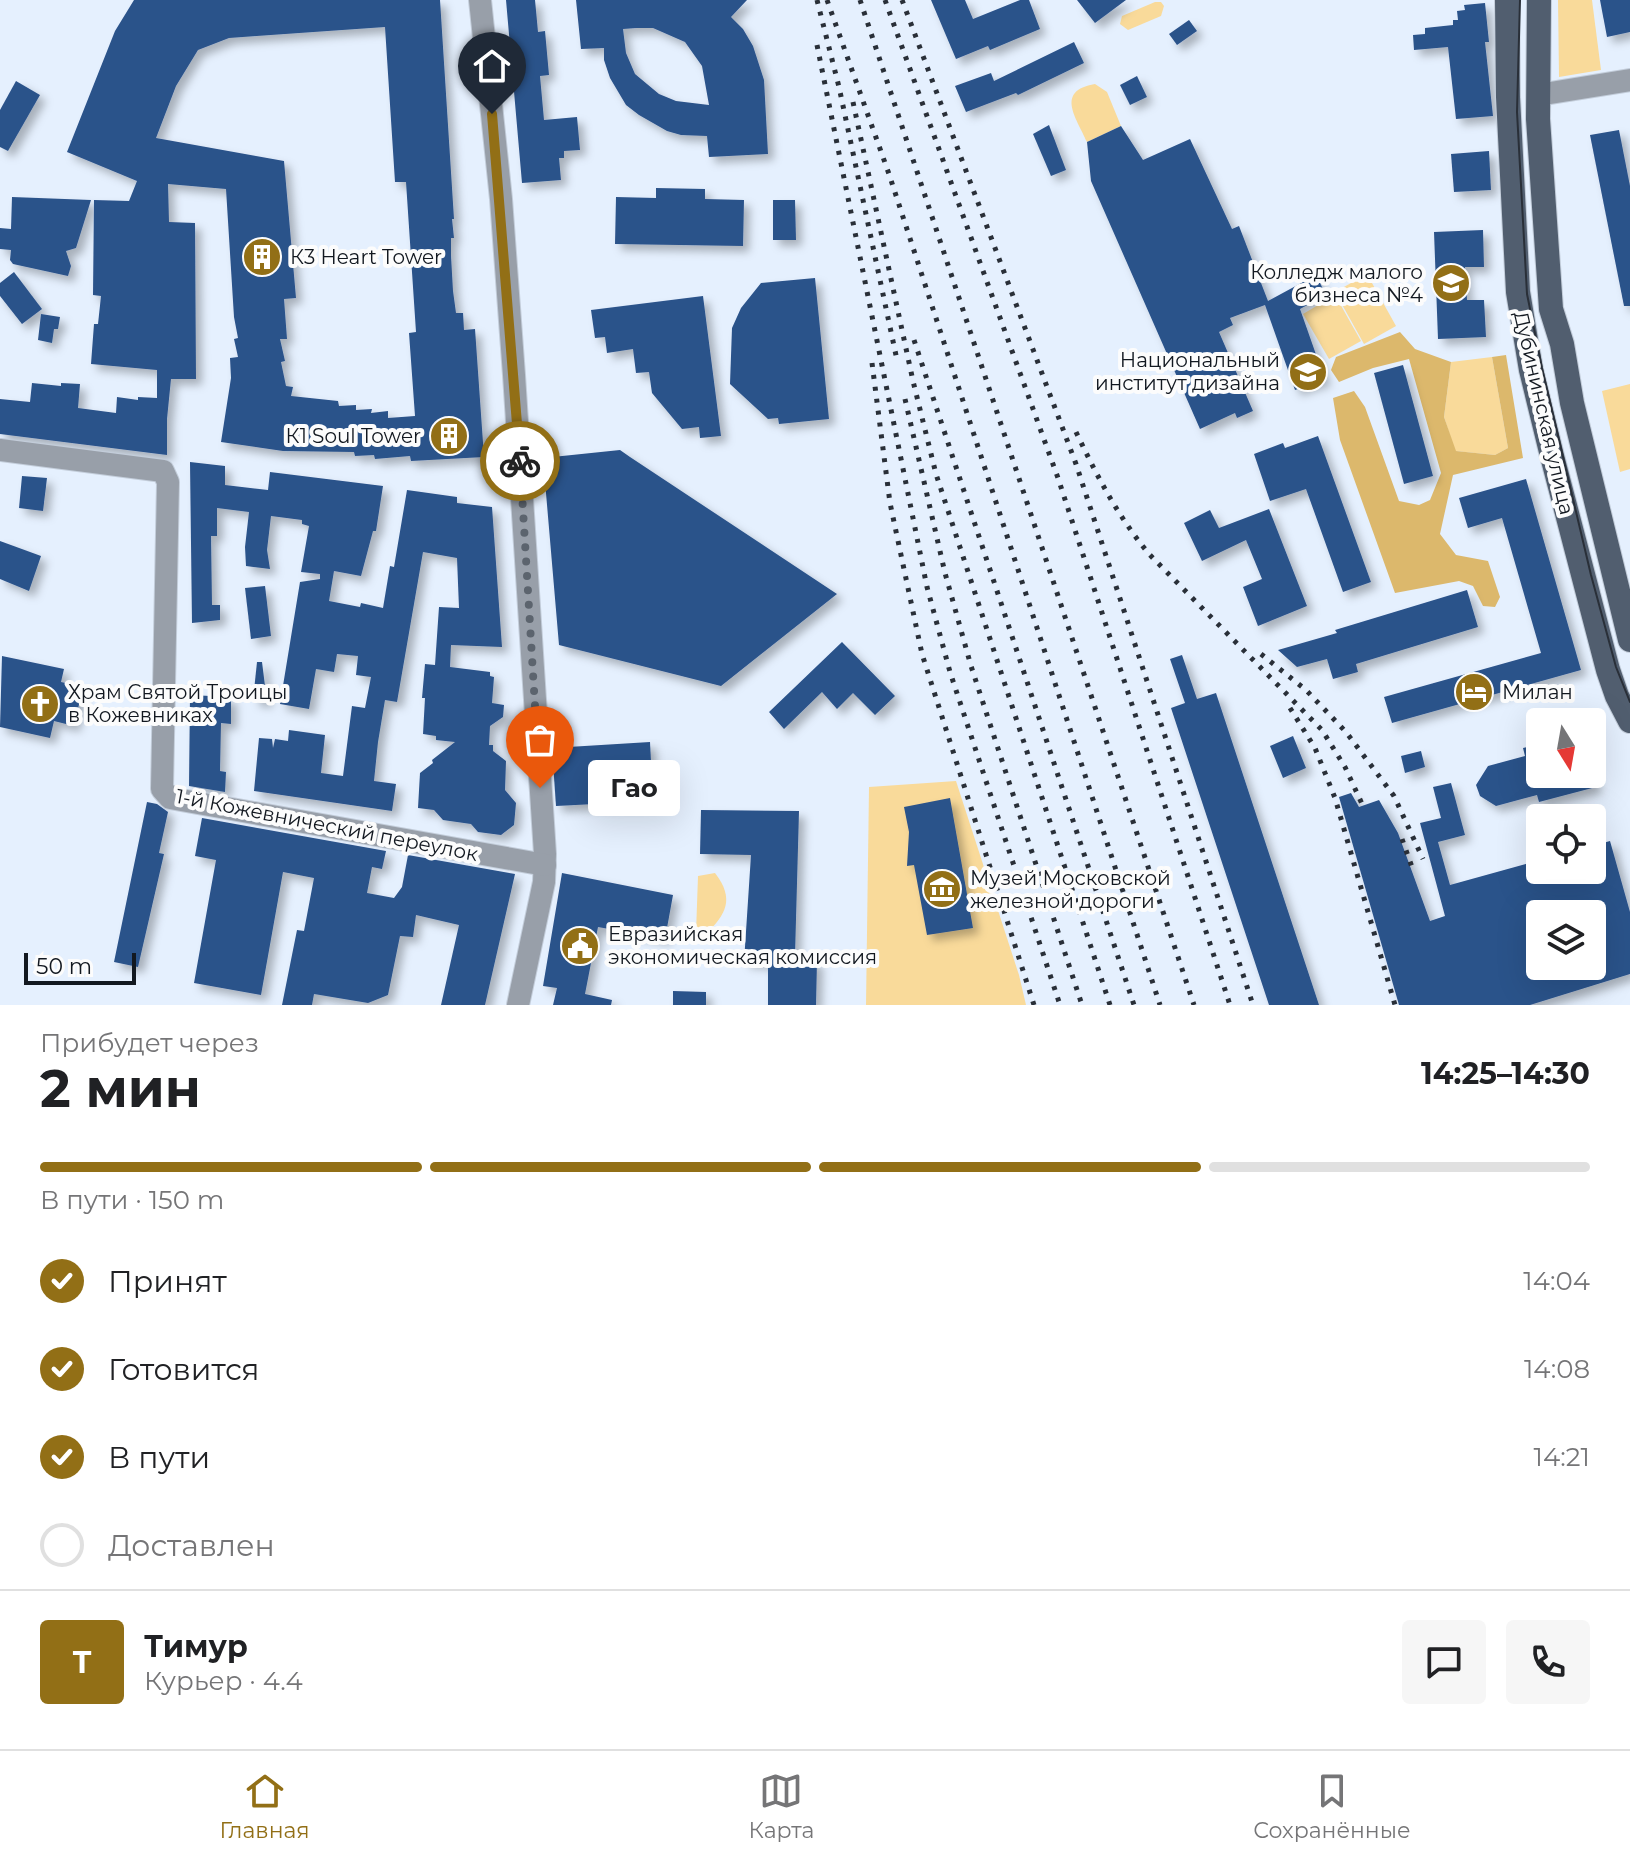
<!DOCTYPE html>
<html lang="ru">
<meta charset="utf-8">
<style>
:root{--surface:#fff;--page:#f6f6f6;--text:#202124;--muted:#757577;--line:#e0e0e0;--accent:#926f16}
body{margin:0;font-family:Montserrat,sans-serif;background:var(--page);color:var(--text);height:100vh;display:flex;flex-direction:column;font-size:30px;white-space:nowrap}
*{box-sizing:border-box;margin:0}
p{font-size:26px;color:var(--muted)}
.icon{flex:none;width:44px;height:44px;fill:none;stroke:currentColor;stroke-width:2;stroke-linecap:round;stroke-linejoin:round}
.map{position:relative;height:1005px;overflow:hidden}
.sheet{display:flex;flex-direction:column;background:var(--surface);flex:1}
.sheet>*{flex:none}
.needle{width:52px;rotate:169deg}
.fabs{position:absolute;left:1526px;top:708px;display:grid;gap:16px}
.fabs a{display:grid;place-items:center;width:80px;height:80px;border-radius:8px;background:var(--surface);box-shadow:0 8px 32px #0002;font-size:40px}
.scale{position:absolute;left:24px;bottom:20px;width:112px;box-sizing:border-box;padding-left:8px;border:4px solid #121820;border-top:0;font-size:22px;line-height:28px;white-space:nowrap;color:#121820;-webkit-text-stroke:6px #fcfcfc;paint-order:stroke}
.pin{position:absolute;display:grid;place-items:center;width:68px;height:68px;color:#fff;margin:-82px -34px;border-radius:50% 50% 50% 0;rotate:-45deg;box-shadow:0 0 8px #0007}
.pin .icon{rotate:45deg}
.courier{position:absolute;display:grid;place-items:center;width:80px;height:80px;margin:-40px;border:6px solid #926f16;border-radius:50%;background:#fff;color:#222;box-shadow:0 2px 10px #0007}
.bubble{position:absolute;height:56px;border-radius:8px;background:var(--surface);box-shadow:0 8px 32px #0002;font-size:26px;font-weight:700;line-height:56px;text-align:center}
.head em{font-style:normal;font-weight:700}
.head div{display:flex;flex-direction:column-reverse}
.head{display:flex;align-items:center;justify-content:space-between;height:136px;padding:0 40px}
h1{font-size:52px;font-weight:700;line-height:60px}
.bar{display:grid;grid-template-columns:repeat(4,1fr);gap:12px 8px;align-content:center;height:96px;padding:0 40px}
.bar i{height:10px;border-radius:6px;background:var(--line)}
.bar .selected{background:var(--accent)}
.bar p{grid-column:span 4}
.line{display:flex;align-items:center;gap:20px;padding:0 40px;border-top:2px solid var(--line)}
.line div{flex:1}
.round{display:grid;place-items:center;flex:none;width:84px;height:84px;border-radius:8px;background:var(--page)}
ol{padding:0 40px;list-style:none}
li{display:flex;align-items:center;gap:24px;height:88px}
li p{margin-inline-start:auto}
li .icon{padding:8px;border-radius:50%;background:var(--accent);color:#fff;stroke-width:4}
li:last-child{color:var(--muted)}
li i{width:44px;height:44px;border:4px solid var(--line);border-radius:50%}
.tabs{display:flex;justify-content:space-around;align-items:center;height:112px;border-top:2px solid var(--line);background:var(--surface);font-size:22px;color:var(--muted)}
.tabs a{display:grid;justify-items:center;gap:4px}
.tabs .selected{color:var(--accent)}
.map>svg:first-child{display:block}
.green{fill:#f9da9a}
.forest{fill:#dcb86c}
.building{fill:#2b528a;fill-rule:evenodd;filter:url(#shadow)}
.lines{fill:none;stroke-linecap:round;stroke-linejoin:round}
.minor-casing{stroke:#c3cdda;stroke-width:24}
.major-casing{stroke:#c3cdda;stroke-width:26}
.minor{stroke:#989fa9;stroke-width:22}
.major{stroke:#515e6f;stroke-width:24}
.tram{stroke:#292f38;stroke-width:2}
.rail{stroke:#292f38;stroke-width:5;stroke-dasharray:4 8;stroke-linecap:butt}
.done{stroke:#5c646e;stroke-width:8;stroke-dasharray:0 14.4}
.route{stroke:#926f16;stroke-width:10}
.labels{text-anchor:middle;stroke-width:8;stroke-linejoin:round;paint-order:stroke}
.poi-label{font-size:20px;fill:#121820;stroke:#fcfcfc;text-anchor:start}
.street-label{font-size:20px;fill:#121820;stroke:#fcfcfc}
</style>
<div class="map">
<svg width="1630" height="1005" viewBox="0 0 1630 1005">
<defs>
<filter id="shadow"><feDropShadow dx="6" dy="6" stdDeviation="4" flood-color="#0004"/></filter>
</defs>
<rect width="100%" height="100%" fill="#e5f0fe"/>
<!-- green -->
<g class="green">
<path d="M1558 0H1592L1601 70 1559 77Z"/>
<path d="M1155 2H1161L1164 6 1161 16 1128 30 1120 24 1122 16Z"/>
<path d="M1095 84 1107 92 1121 126 1087 142C1076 117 1055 91 1095 84Z"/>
<path d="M1367 274 1396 326 1364 344 1335 292Z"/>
<path d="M1335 295 1361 341 1329 359 1303 314Z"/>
<path d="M1492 357 1508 448 1495 455 1455 451 1444 417 1451 362Z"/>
<path d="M1630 384V469L1620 472 1602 391Z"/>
<path d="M956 781 1019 975 1026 1005H866L869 787Z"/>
<path d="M715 873C735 899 726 914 706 934L696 933 698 876Z"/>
</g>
<!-- forest -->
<path class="forest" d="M1400 332 1415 349 1451 362 1444 417 1456 451 1495 455 1508 448 1492 357 1506 355 1523 458 1453 475 1440 534 1456 555 1488 561 1500 597 1495 607 1483 606 1473 586 1459 581 1395 593 1340 440 1333 398 1354 391 1365 407 1399 501 1419 505 1430 500 1441 473 1409 359 1373 368 1339 382 1331 370 1336 357Z"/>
<!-- building -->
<g class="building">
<path d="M134 0H440L454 219H452L454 238H451V256L453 291 456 313H463L464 330 475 329 484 457 411 461 410 456 375 459 374 455 355 456 354 452 283 451 221 442 231 378 230 358 238 357 234 339 238 338 234 317 226 189 168 184 169 222 195 223 196 379H171L167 419V455L0 434V399L30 402 32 383 61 386V383L80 384 78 408 116 413 117 397 138 400V397L157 398V370L91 364 94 324H98L101 296 93 295 94 200 129 201 137 181 67 152 115 31ZM385 27 395 182H406L416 332 409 333 415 416 388 418V411L371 413 372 409 356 410V405L339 406 338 401 291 396 293 387 286 386 281 362 285 361 280 339H287L284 299 296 298 284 161 156 138 176 86 198 50 229 38Z"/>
<path d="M506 0H535L538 32 545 31 549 75 540 76 544 120 577 117 580 150 564 151V158H559L561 180 522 183Z"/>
<path d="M576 0H747L731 17 743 29 753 46 764 80 768 154 709 157 707 136 681 135 667 131 639 115 626 105 610 78 604 60V48L581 49ZM636 28H653L685 42 702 66 709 105 676 101 659 94 635 74 626 53 623 29Z"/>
<path d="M931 0H965L973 19 1020 0H1029L1040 29 990 50 988 46 956 59Z"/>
<path d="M1077 0H1126L1095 23Z"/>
<path d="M1600 0H1630V32L1607 37Z"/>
<path d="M1485 3 1489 42H1485L1493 116 1456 119 1448 47 1414 50 1413 35 1425 34V28L1453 25V20H1458L1457 11 1465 10 1464 5Z"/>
<path d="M1189 20 1197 31 1177 45 1169 34Z"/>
<path d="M1074 42 1084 63 1018 95 1016 93 966 112 955 86 991 73 994 81Z"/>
<path d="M1137 76 1147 97 1130 105 1120 85Z"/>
<path d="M16 81 40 95 8 151 0 147V110Z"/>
<path d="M1049 125 1066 170 1051 176 1033 134Z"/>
<path d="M1121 126 1143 160 1190 139 1232 229 1239 226 1268 301 1316 275 1326 295 1300 309 1325 380 1295 390 1265 305 1230 318 1233 325 1219 332 1253 411 1237 418 1235 413 1200 429 1091 181 1087 142Z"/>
<path d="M1619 130 1630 186V306H1624L1590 135Z"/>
<path d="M1489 151 1491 190 1454 192 1451 154Z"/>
<path d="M656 188 705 189V199L744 200 743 246 615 244 616 197 656 198Z"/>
<path d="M12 197 91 200 76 248 66 251 71 266 68 276 13 264 10 260 11 250 0 249V228L11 229Z"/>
<path d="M773 200H795L796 240H773Z"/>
<path d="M1483 230 1484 267H1465L1467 300H1484L1486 337 1438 339 1434 232Z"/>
<path d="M14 272 42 309 22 324 0 296V283Z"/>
<path d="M815 278 829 419 779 424 778 418 768 419 730 384 732 328 741 308 761 283Z"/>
<path d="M703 296 721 436 700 438 699 427 682 429 652 393 649 372 636 373 633 349 607 353 605 337 595 338 591 310Z"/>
<path d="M41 314 60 317 58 329H54L52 343 38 340Z"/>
<path d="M1403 365 1433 476 1404 484 1374 373Z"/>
<path d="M1318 436 1371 582 1343 592 1306 489 1270 501 1254 454 1283 443 1285 448Z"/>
<path d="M620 450 630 457 837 594 721 686 559 645 543 458Z"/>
<path d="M190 462 225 466V485L268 490 270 472 383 486 376 531H373L361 576 334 571 329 601 360 607 361 603 383 608 390 566 394 567 407 490 457 497V503L492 507 502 647 451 645 450 667 490 672V676L494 677 492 703 504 705 503 717 490 726 489 745H493V751L506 761 505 790 516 803 514 825 501 835 478 832 471 824 443 820 434 810 418 808 420 773 433 763 432 760 455 742 436 740V736L423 734 425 698H422L425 664 435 665 439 607 459 608 457 558 423 552 397 702 385 700 378 742 374 781 396 784 392 811 254 791 259 738 272 739 273 748 275 739 288 741 289 730 325 735 321 773 343 776 352 706 365 708 371 677 356 675 358 656 337 654 334 672 316 669 309 709 280 704 300 582 320 579V574L301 572 309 526 302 524V520L271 516 267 550 270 569 246 566 245 547 249 512 217 508V536H211L212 605H220V620L192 623Z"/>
<path d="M22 476 47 478 43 511 19 508Z"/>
<path d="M1526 479 1581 670 1392 723 1384 697 1541 653 1502 518 1468 528 1459 498Z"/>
<path d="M1269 509 1307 606 1258 626 1243 587 1262 579 1246 540 1202 561 1184 523 1210 510 1219 528Z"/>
<path d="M0 541 41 556 29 591 0 579Z"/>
<path d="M265 586 271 636 251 639 245 588Z"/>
<path d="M1467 590 1478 627 1356 664 1358 672 1333 679 1327 659 1297 667 1278 650 1337 633 1335 630Z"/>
<path d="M842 642 895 696 875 715 853 693 837 709 822 692 784 729 769 712Z"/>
<path d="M1182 655 1197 699 1216 693 1319 1005H1269L1171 708 1185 703 1170 659Z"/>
<path d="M2 656 64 669 61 682 83 687 74 726 54 721 50 738 0 727Z"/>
<path d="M257 662H262L267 702 253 700Z"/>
<path d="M190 695 231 697V724L221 723 220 771 226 772 225 792 189 786Z"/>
<path d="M1293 736 1306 768 1283 778 1270 746Z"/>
<path d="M650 742 653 801 556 806 552 748Z"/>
<path d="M1540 744V774H1592L1596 787 1539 802 1537 795 1496 806 1480 796 1476 785 1488 766 1525 756 1523 748Z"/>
<path d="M1421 751 1425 767 1405 773 1401 756Z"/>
<path d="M1451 783 1465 835 1438 842 1450 885 1540 860V870H1592V846L1610 841 1630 912V974L1530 1005H1399L1339 797 1351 793 1359 807 1379 800 1398 833 1430 921 1445 916 1420 823 1441 818 1433 787ZM1540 914H1592V966H1540Z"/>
<path d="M950 798 973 928 927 935 914 865 907 866 909 832 904 807Z"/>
<path d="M147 802 157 804 168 812 159 853 164 854 138 967 114 962Z"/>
<path d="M701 810 799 811 795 955 817 961 816 1005H768V963L744 962 751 855 700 854Z"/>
<path d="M202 818 386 851 382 869 372 867 367 893 394 898 402 887 408 855 515 874 485 1005H441L459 925 416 915 413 937 400 936 388 995 368 1003 314 994 312 1005H282L297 930 304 931 314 878 283 872 261 995 194 983 216 860 195 856Z"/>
<path d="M562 873 673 895 665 939 598 927 585 994 612 1000 611 1005H553L557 988 543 986Z"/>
<path d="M673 991 706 992V1005H673Z"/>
</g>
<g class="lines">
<defs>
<g id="minor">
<path d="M480 0 501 199 514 375 545 854 544 882 518 1005"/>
<path d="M1538 95 1630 80"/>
<path d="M0 450 163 471 168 482 162 789 170 798 545 865"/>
</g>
<g id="major">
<path d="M1507 0 1508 97 1518 292 1531 370 1552 456 1608 670 1617 696 1630 721"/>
<path d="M1539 0 1538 119 1551 309 1562 344 1572 403 1630 640"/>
</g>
</defs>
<!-- minor casing -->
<use href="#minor" class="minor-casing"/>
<!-- major casing -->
<use href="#major" class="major-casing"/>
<!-- minor -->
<use href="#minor" class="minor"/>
<!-- major -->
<use href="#major" class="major"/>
<!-- tram -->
<path class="tram" d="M1520 0 1517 112 1527 294 1542 368 1591 575 1616 667 1630 702"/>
<!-- rail -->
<g class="rail">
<path d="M817 0 839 87 897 360"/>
<path d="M827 0 889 174 1160 1005"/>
<path d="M860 0 1194 1005"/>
<path d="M885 0 1058 478 1230 1005"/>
<path d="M902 0 1076 464 1253 1005"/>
<path d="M817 45 927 587 950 672 1060 1005"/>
<path d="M853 102 913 381 936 474 1110 1005"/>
<path d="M914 340 1134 1005"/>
<path d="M872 363 890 503 922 654 1034 1005"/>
<path d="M905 399 945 573 971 666 1082 1005"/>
<path d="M1076 432C1097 476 1118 517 1150 555L1322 730 1345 767 1363 806"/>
<path d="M1261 654 1306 690 1346 732 1394 796 1423 859"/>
<path d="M1290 708 1315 748 1335 798 1395 1005"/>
<path d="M1402 839 1413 870"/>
</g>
</g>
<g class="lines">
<!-- done -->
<path class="done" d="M520 461 540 788"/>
<!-- route -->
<path class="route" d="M492 114 520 461"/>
</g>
<!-- icons -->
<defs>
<symbol id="building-disc" viewBox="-11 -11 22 22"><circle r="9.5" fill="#926f16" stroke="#fcfcfc"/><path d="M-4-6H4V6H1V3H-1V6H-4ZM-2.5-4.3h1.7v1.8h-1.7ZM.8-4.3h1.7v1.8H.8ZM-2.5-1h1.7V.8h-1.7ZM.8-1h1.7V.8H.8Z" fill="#fff"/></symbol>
<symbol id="university-disc" viewBox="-11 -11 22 22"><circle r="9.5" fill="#926f16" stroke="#fcfcfc"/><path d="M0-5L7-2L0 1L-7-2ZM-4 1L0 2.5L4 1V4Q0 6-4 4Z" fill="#fff"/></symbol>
<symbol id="hotel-disc" viewBox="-11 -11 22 22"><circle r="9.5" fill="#926f16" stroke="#fcfcfc"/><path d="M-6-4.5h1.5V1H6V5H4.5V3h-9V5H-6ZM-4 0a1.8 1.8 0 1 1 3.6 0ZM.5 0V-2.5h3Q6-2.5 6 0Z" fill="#fff"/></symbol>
<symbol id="church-disc" viewBox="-11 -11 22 22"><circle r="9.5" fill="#926f16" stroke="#fcfcfc"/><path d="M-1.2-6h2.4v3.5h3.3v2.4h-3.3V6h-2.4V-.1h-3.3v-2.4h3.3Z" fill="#fff"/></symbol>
<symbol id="museum-disc" viewBox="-11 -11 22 22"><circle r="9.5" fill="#926f16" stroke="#fcfcfc"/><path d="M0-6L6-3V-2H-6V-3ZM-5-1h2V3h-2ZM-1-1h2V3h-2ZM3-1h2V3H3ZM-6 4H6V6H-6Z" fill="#fff"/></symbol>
<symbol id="civic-disc" viewBox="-11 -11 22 22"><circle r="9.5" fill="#926f16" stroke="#fcfcfc"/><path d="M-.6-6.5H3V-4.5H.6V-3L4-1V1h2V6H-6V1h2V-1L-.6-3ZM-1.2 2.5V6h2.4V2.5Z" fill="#fff"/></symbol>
</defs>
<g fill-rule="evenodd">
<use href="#building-disc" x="240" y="235" width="44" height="44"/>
<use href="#university-disc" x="1429" y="261" width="44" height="44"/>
<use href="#university-disc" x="1286" y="350" width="44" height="44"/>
<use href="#building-disc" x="427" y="414" width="44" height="44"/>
<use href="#hotel-disc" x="1452" y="670" width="44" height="44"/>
<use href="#church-disc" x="18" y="682" width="44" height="44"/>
<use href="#museum-disc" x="920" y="867" width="44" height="44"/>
<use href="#civic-disc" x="558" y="924" width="44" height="44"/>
</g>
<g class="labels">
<!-- poi labels -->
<g class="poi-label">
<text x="290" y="264">К3 Heart Tower</text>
<text x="1423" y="279" text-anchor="end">Колледж малого<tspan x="1423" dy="23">бизнеса №4</tspan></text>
<text x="1280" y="367" text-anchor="end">Национальный<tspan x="1280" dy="23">институт дизайна</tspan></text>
<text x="421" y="443" text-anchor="end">К1 Soul Tower</text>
<text x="68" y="699">Храм Святой Троицы<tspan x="68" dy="23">в Кожевниках</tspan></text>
<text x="1502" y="699">Милан</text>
<text x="970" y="885">Музей Московской<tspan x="970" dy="23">железной дороги</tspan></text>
<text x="608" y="941">Евразийская<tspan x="608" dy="23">экономическая комиссия</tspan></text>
</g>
<!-- street labels -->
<g class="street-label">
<text transform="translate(1544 413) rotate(77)" y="7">Дубининская улица</text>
<text transform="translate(327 825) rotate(11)" y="7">1-й Кожевнический переулок</text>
</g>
</g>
</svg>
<div class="fabs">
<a><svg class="needle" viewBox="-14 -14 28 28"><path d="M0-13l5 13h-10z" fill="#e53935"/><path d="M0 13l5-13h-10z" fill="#757577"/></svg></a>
<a><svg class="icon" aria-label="locate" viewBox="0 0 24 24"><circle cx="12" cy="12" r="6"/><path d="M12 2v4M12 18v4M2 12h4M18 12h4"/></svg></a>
<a><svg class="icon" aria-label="layers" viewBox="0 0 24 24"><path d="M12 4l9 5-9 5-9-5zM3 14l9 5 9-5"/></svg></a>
</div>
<div class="scale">50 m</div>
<div class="pin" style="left:540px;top:788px;background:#ea580c"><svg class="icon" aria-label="bag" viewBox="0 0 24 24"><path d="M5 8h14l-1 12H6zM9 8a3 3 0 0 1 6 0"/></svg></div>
<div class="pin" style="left:492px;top:114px;background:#1f2937"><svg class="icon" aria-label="home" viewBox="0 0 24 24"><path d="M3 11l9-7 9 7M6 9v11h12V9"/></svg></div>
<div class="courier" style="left:520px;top:461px"><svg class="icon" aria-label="bike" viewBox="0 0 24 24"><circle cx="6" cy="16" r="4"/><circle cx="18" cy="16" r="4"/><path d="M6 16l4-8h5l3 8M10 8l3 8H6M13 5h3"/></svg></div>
<div class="bubble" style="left:588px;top:760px;width:92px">Гао</div>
</div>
<section class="sheet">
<div class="head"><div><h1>2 мин</h1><p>Прибудет через</p></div><em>14:25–14:30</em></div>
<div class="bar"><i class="selected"></i><i class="selected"></i><i class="selected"></i><i></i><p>В пути · 150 m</p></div>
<ol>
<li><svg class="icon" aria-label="check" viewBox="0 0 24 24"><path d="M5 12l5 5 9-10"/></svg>Принят<p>14:04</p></li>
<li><svg class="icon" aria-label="check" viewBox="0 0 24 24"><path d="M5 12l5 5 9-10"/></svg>Готовится<p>14:08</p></li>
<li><svg class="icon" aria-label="check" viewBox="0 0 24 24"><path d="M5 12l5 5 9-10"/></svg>В пути<p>14:21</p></li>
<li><i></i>Доставлен</li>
</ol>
<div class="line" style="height:144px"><b class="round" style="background:var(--accent);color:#fff">Т</b><div><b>Тимур</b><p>Курьер · 4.4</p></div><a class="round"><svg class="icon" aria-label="chat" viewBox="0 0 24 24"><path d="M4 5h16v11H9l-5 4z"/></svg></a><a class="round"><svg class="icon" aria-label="phone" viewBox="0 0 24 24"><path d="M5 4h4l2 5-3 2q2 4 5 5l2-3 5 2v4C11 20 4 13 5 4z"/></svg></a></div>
</section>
<nav class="tabs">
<a class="selected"><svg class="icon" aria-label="home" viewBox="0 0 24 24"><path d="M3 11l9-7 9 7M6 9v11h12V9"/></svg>Главная</a>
<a><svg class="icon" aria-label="map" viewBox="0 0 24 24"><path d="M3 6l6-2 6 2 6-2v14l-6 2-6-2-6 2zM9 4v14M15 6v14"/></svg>Карта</a>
<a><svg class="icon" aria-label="saved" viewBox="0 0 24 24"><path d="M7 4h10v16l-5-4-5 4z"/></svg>Сохранённые</a>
</nav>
